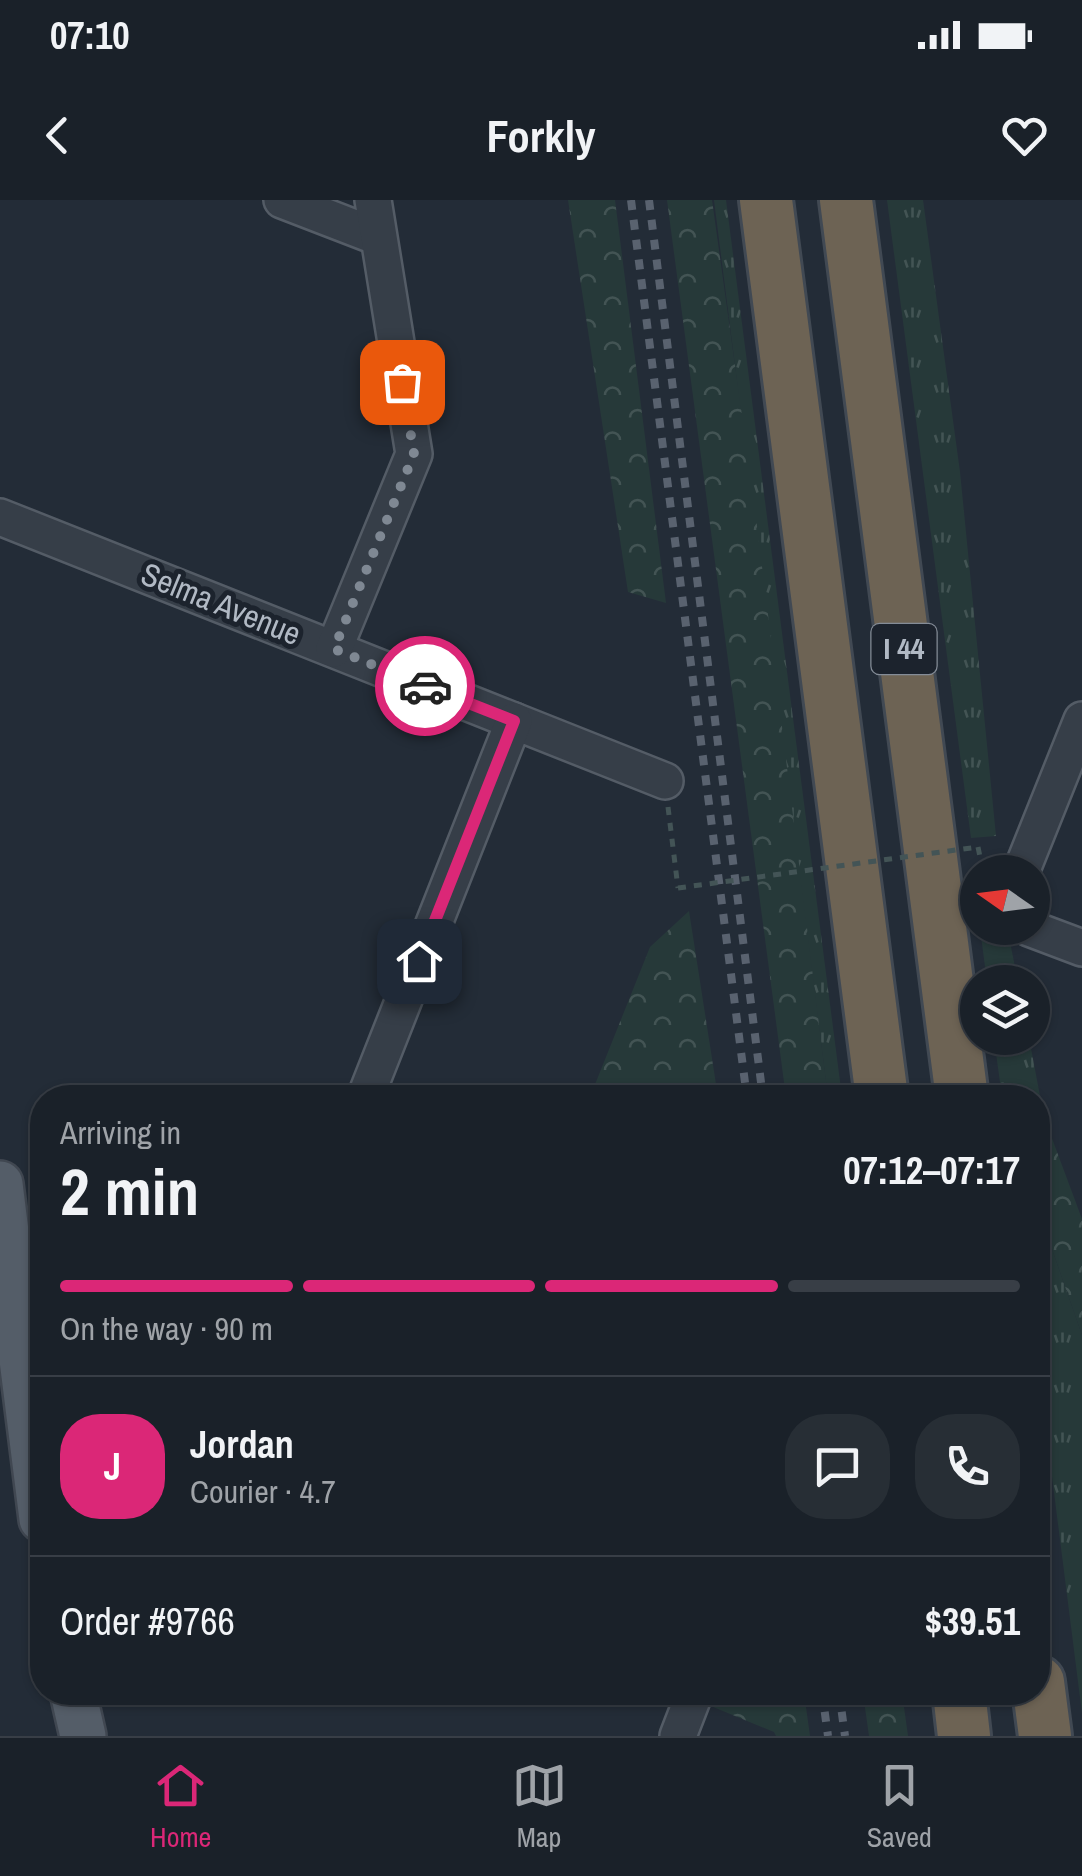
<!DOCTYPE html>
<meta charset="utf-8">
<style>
:root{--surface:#1a2129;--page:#272e35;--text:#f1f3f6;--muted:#9fa3a8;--line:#383e46;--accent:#db2777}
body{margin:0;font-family:"Archivo Narrow",sans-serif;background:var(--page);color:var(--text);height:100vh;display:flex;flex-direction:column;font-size:38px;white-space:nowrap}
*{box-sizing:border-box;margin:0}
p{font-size:32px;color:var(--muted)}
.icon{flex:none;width:55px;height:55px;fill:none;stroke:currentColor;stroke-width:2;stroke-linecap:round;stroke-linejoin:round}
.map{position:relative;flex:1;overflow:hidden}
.sheet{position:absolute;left:30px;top:885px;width:1020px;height:620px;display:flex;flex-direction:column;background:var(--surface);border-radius:40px;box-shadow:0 2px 8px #0004,0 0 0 2px var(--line)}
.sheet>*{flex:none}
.needle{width:65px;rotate:284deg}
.buttons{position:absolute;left:960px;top:655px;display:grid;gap:20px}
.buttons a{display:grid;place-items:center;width:90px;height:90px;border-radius:50%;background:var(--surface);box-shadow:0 2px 8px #0004,0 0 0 2px var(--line);font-size:50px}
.pin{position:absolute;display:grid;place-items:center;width:85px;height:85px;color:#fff;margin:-42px;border-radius:20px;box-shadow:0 5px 15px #0006}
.courier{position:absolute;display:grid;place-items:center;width:100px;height:100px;margin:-50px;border:8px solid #db2777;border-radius:50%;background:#fff;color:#222;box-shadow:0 2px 12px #0007}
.head em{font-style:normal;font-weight:800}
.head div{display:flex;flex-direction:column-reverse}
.head{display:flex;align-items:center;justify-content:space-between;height:170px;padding:0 30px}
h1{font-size:65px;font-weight:800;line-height:75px}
.bar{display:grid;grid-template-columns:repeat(4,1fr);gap:15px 10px;align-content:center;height:120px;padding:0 30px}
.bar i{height:12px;border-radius:8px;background:var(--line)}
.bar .current{background:var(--accent)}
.bar p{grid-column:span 4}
.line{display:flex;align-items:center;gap:25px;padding:0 30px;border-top:2px solid var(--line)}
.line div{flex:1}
.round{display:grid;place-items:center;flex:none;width:105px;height:105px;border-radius:40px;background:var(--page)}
.status{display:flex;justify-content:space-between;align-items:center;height:70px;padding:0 50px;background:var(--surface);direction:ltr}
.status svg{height:28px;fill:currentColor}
header{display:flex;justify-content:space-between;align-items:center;height:130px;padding:0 30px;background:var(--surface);font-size:45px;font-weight:800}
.menu{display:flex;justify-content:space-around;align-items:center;height:140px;border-top:2px solid var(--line);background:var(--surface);font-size:28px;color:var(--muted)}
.menu a{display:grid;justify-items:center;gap:5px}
.menu .current{color:var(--accent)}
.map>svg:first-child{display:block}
.grass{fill:url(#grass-tufts)}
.forest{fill:url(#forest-crowns)}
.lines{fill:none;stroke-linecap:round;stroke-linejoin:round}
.minor-casing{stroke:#545c66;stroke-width:40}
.major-casing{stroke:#404751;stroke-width:50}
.highway-casing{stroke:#414953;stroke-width:58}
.path{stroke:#435456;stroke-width:5;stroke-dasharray:8 8;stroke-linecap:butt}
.minor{stroke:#363e48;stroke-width:35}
.major{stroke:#545d68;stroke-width:45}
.highway{stroke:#6d6354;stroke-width:52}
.rail{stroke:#59626f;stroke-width:8;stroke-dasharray:10 10;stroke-linecap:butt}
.path-bridge{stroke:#435456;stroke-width:5;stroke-dasharray:8 8;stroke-linecap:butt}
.done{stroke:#7f8893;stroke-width:10;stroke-dasharray:0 18}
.route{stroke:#db2777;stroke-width:12}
.labels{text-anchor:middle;stroke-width:10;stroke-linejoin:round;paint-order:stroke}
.shield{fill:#1c232d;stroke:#848c97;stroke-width:2.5}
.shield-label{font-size:30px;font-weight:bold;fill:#b1b9c4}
.street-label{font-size:32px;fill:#b1b9c4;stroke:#1c232d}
</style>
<div class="status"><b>07:10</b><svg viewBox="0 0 49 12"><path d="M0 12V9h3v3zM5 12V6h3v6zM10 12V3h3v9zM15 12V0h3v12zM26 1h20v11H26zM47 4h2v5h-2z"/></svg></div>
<header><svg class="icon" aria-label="back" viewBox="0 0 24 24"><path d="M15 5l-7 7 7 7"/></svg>Forkly<svg class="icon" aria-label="heart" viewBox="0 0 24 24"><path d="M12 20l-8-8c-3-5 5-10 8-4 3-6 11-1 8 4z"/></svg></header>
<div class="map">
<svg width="1082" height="1536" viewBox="0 0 1082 1536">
<defs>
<pattern id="grass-tufts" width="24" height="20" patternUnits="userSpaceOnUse" patternTransform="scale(2.5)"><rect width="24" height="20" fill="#263939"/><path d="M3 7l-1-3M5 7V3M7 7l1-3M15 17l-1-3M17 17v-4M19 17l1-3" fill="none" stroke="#435454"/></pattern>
<pattern id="forest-crowns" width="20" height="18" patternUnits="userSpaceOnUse" patternTransform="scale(2.5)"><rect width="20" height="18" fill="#263939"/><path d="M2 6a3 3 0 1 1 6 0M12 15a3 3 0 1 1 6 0" fill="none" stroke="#435454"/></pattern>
</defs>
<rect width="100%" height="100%" fill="#232c37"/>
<!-- grass -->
<g class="grass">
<path d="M714 0H726L842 897H828Z"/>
<path d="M887 0H923L960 272 996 636 971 638Z"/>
<path d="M980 728H993L1015 738 1011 747 1018 782H987Z"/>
<path d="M994 838H1029L1044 917 1038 966V898L1002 897Z"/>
<path d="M1038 1009 1082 1135V1513L1038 1166Z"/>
</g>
<!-- forest -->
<g class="forest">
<path d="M568 0H615L666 403 628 392Z"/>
<path d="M667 0H712L754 302 828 897H786Z"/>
<path d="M689 711 718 897H590L650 747Z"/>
<path d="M1044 917 1082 1019V1135L1038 1009V966Z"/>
<path d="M710 1493H804L810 1536H776L774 1532 706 1504Z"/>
<path d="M863 1493H902L908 1536H869Z"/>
</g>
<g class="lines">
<defs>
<g id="minor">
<path d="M282 0 378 37"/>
<path d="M0 317 665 581"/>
<path d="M334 449 414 254 373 0"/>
<path d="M1021 672 1082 520"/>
<path d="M1029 728 1082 748"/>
<path d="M365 898 514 521"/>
<path d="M0 1073 42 1090"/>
<path d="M678 1536 695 1492"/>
</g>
<g id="major">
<path d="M0 984 42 1319"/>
<path d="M73 1492 83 1536"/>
</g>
<g id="highway">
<path d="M766 0 882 898"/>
<path d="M846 0 962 898"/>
<path d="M1038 1482 1045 1536"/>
<path d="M959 1492 964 1536"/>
</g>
</defs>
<!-- minor casing -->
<use href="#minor" class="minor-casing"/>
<!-- major casing -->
<use href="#major" class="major-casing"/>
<!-- highway casing -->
<use href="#highway" class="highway-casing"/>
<!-- path -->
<g class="path">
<path d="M668 607 678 688"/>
<path d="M978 647 983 672"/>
</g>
<!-- minor -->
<use href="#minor" class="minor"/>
<!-- major -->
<use href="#major" class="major"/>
<!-- highway -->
<use href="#highway" class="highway"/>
<!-- rail -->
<g class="rail">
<path d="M631 0 747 898"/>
<path d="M649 0 763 898"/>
<path d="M822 1492 828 1536"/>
<path d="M839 1492 845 1536"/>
</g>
<!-- path-bridge -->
<path class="path-bridge" d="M678 688 978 647"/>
</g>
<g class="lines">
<!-- done -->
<path class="done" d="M402 182 414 254 334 449 425 486"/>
<!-- route -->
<path class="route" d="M419 761 514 521 425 486"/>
</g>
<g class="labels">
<!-- shield labels -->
<rect class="shield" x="871.5" y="424" width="65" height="50" rx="8"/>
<g class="shield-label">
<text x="904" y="459">I 44</text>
</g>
<!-- street labels -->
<g class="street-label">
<text transform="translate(221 404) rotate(22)" y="11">Selma Avenue</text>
</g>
</g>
</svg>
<div class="buttons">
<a><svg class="needle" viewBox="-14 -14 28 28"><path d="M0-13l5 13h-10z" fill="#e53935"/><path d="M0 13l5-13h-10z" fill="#9fa3a8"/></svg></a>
<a><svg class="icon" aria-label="layers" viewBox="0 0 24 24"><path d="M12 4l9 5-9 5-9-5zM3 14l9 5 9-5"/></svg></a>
</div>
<div class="pin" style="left:402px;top:182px;background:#ea580c"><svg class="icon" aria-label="bag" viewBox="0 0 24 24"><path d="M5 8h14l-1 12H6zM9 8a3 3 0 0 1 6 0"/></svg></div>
<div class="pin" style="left:419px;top:761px;background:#1f2937"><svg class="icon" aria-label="home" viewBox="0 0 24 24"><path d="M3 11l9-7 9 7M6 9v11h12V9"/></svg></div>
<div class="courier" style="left:425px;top:486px"><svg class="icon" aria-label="car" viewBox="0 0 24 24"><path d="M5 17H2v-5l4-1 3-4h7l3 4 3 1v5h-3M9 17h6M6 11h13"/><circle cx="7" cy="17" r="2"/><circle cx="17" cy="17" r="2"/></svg></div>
<section class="sheet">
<div class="head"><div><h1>2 min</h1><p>Arriving in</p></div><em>07:12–07:17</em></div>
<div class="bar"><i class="current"></i><i class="current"></i><i class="current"></i><i></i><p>On the way · 90 m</p></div>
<div class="line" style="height:180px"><b class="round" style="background:var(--accent);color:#fff">J</b><div><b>Jordan</b><p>Courier · 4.7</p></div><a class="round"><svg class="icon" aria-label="chat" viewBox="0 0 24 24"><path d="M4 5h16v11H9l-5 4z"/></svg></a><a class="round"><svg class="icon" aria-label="phone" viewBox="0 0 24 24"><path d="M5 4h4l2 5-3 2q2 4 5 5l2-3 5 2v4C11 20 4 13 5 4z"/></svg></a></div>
<div class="line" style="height:130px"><div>Order #9766</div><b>$39.51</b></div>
</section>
</div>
<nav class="menu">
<a class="current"><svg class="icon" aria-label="home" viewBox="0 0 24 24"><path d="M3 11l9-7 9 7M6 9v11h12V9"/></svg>Home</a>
<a><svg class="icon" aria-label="map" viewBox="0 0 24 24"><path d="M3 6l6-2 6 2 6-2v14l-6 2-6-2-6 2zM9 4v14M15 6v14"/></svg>Map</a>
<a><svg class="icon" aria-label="saved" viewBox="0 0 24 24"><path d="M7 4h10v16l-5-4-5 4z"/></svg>Saved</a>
</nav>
